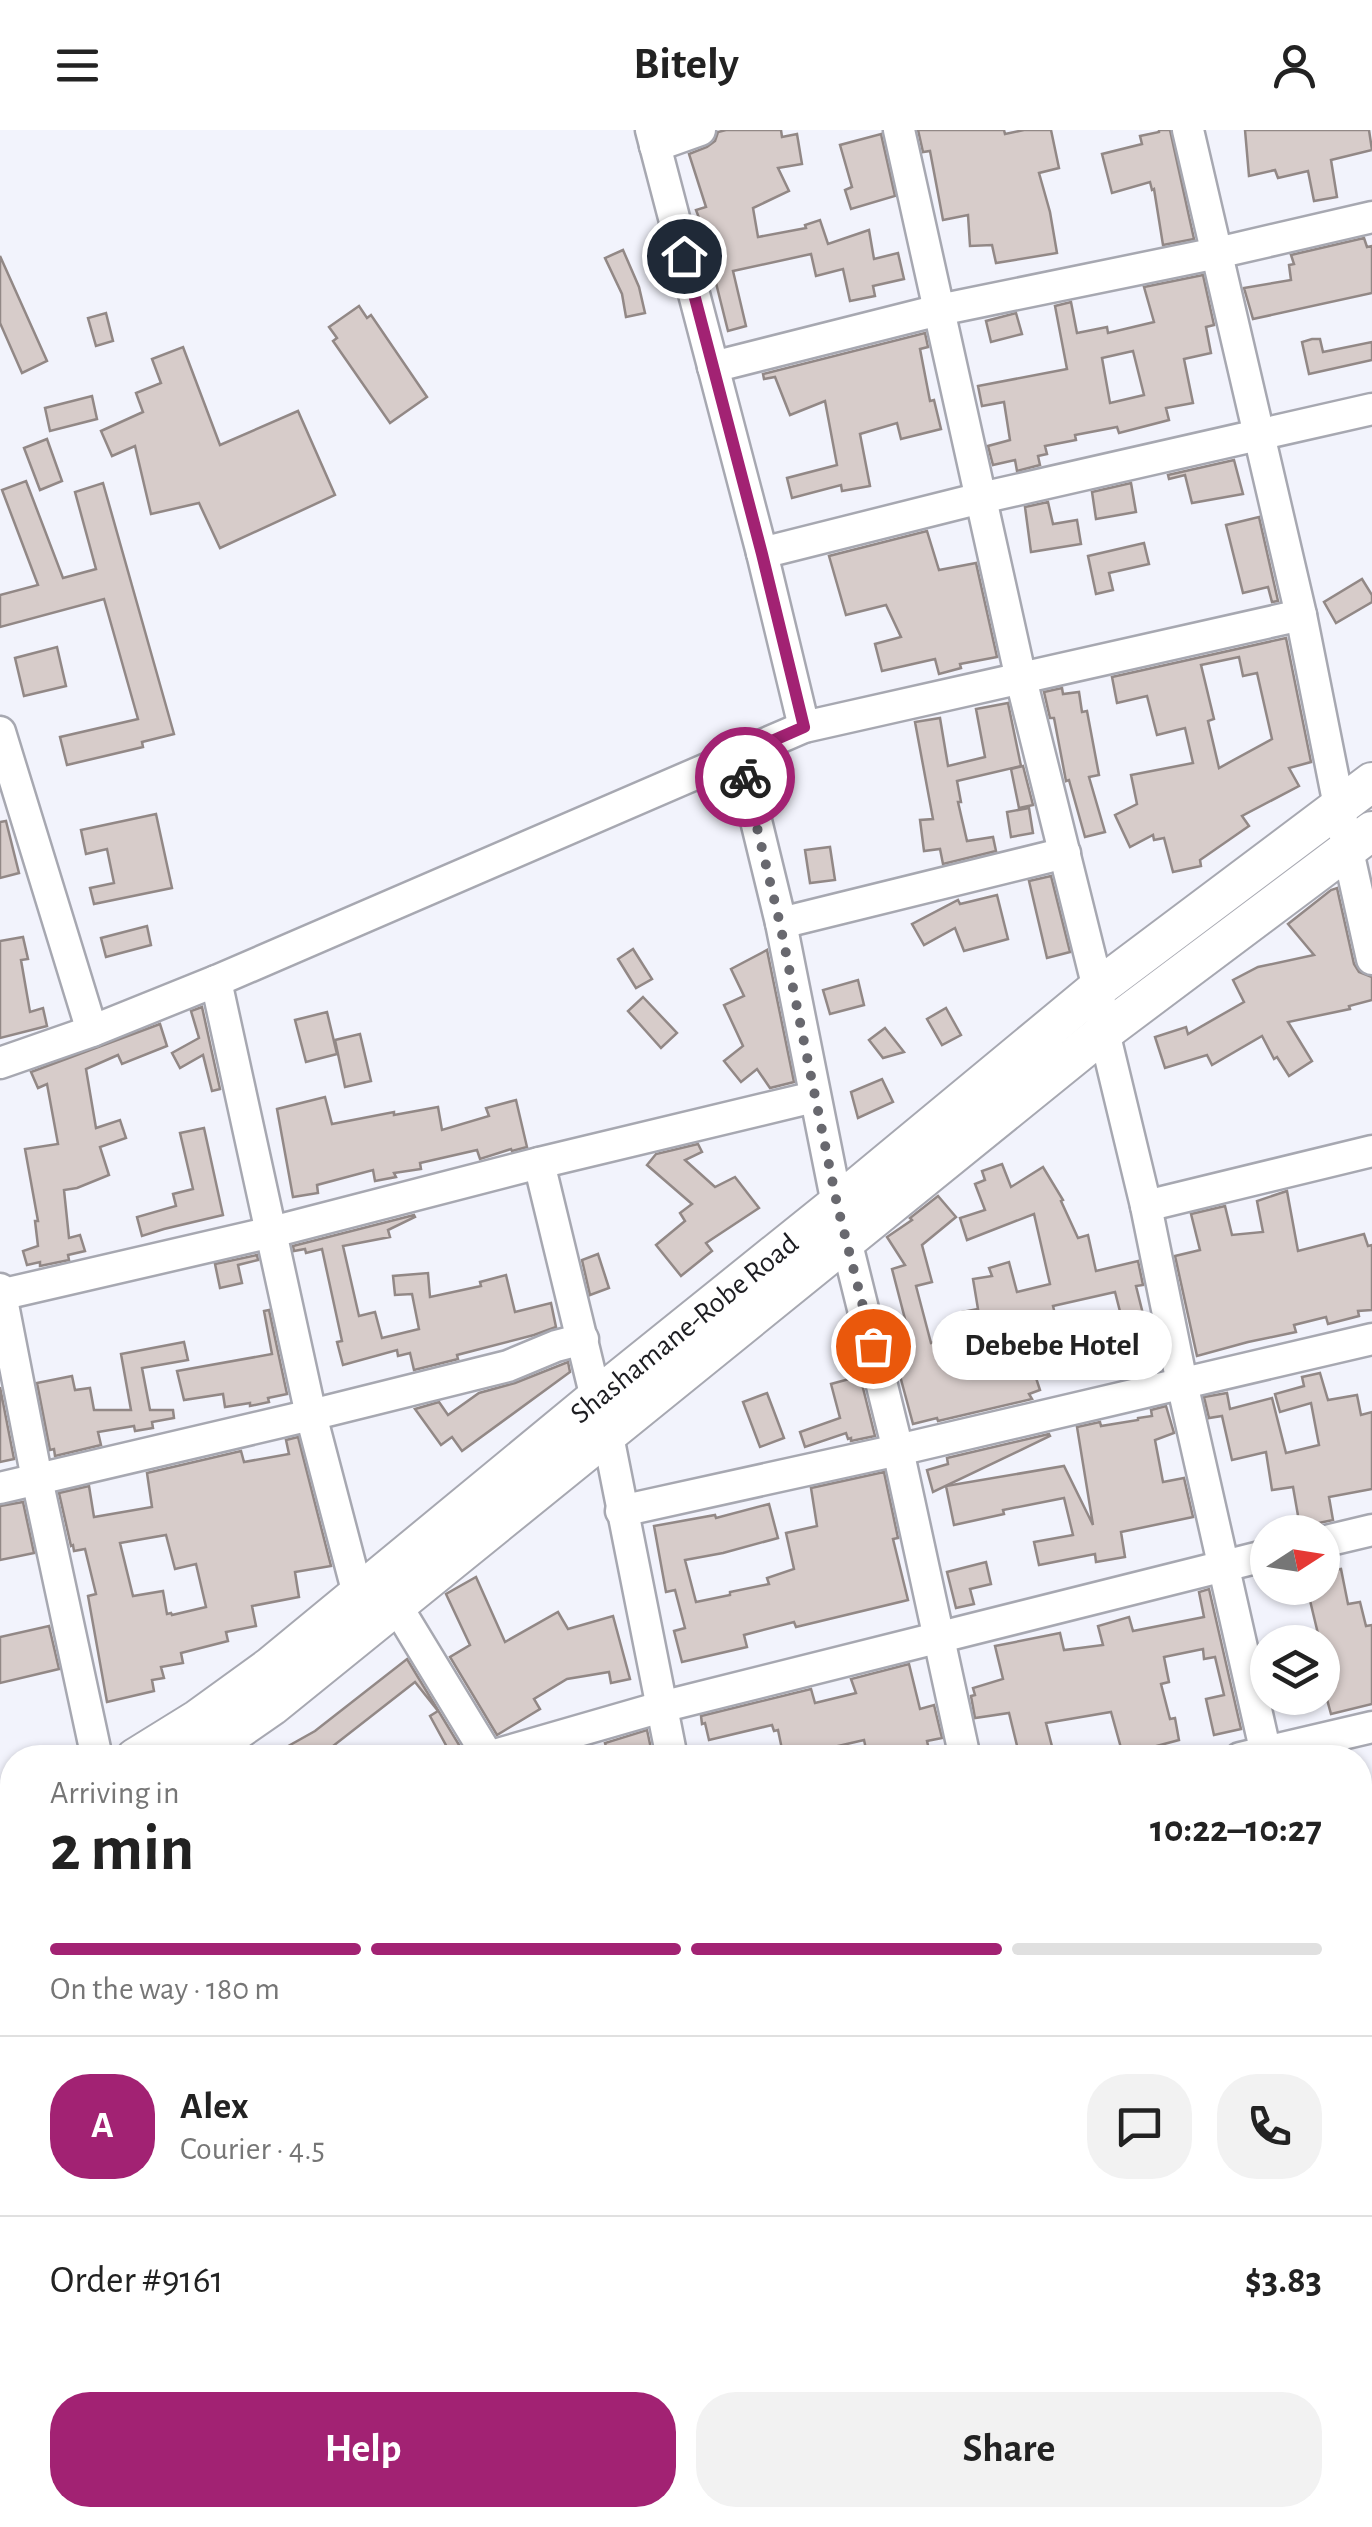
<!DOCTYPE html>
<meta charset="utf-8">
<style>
:root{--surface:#fff;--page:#f2f2f2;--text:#222;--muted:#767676;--line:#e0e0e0;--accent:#a22273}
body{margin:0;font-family:"Alegreya Sans",sans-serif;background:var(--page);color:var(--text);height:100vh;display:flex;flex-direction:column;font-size:38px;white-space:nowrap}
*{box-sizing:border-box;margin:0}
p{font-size:32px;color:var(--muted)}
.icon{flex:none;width:55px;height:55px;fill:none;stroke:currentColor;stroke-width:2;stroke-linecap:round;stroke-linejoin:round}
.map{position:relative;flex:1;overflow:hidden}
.drawer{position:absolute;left:0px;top:1615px;width:1372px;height:782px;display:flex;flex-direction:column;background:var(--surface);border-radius:40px 40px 0 0;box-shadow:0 2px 8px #0004}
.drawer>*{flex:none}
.needle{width:65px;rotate:78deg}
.buttons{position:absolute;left:1250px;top:1385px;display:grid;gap:20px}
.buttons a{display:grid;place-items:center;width:90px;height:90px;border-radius:50%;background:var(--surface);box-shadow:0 2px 8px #0004;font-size:50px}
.pin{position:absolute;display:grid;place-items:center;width:85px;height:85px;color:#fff;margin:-42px;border:5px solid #fff;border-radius:50%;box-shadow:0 2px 10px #0007}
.courier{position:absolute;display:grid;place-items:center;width:100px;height:100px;margin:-50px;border:8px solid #a22273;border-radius:50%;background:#fff;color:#222;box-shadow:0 2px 12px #0007}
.bubble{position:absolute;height:70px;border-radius:35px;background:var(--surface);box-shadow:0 2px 8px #0004;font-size:32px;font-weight:600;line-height:70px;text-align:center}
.head em{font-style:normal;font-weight:600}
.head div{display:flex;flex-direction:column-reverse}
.head{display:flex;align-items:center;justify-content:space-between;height:170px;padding:0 50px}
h1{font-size:65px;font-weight:600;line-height:75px}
.bar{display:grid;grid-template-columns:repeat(4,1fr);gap:15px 10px;align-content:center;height:120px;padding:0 50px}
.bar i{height:12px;border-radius:8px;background:var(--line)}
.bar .on{background:var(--accent)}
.bar p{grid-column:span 4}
.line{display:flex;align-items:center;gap:25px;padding:0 50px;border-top:2px solid var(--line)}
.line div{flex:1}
.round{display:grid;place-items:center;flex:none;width:105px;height:105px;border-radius:40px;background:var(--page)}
.button{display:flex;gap:20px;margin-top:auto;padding:20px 50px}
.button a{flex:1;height:115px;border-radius:40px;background:var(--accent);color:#fff;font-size:40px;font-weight:600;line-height:115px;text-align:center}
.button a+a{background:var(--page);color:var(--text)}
header{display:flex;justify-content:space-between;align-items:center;height:130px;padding:0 50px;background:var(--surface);font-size:45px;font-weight:600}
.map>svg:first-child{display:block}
.building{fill:#d7ccca;stroke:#928886;stroke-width:2.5;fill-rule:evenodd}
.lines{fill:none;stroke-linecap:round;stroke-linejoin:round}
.minor-casing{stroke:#a7a8b1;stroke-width:35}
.major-casing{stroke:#a7a8b1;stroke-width:42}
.minor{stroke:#fff;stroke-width:30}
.major{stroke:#fff;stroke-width:38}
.done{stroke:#68686e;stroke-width:10;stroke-dasharray:0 18}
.route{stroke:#a22273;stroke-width:12}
.labels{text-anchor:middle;stroke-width:9;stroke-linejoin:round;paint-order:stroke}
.street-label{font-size:30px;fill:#1d1d21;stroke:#fff}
</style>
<header><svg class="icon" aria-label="menu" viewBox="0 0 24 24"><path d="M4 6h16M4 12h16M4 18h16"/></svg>Bitely<svg class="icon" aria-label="person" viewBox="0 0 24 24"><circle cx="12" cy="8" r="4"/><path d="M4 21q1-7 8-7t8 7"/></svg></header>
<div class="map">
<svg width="1372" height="2397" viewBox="0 0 1372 2397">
<rect width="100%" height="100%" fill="#f2f3fc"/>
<!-- building -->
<g class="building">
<path d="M726 0H781L782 7 797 4 802 34 778 38 789 61 753 78 758 107 806 98 805 95 820 90 828 114 869 100 874 129 898 123 904 149 873 156 875 166 850 171 843 139 816 146 811 124 733 141 746 196 728 201 705 109H707L696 80 706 77 689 24 707 17 715 11 718 2Z"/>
<path d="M918 0H1004L1005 4 1024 0H1051L1059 38 1039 43 1050 82 1057 123 996 133 992 115 970 116 968 85 943 90 930 21 923 22Z"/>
<path d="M1159 0H1170L1194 109 1163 115 1154 59 1152 60 1150 52 1112 63 1102 24 1142 14 1140 6 1159 2Z"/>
<path d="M1245 0H1369L1372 20 1331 30 1337 67 1314 71 1308 41 1278 48 1275 40 1249 46Z"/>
<path d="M881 4 895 66 851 79 845 60 852 57 840 15Z"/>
<path d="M1364 108 1367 117 1372 116V163L1253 189 1244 158 1291 150 1289 135 1294 134 1291 125Z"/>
<path d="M623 120 639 157 645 183 626 187 622 164 605 128Z"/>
<path d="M0 126 47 231 22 243 0 193Z"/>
<path d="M1203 145 1214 195 1206 197 1211 223 1184 229 1193 273 1166 278 1169 290 1119 303 1117 297 1075 305 1076 310 1045 316 1047 324 1038 326 1040 335 1017 341 1015 330 993 335 988 316 1010 310 1004 272 982 276 978 256 1067 239 1055 176 1071 172 1077 203 1107 197 1108 203 1154 192 1144 157ZM1133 221 1144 265 1110 273 1102 228Z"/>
<path d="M359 176 367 188 371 185 427 267 390 293 333 211 337 208 329 197Z"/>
<path d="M106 183 113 211 96 216 88 188Z"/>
<path d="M1016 183 1022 204 991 212 986 191Z"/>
<path d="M925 203 928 217 920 219 930 271 934 270 941 299 901 309 897 293 860 304 870 356 842 361 841 355 792 368 787 348 837 335 825 271 790 285 775 247 764 249 763 244Z"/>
<path d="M1312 209H1320L1323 222 1372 212V230L1309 244 1302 212Z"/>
<path d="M183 217 220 315 298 281 335 365 220 418 199 373 151 384 135 316 112 326 101 301 143 282 136 263 161 253 152 229Z"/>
<path d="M92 266 97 289 50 301 45 278Z"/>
<path d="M47 309 62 351 40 360 24 318Z"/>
<path d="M1234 330 1243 364 1192 373 1185 345 1169 349 1168 345Z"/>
<path d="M26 351 63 448 96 439 75 362 103 353 174 604 142 612 143 617 67 635 60 607 138 589 104 469 0 497V465L38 455 2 360Z"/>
<path d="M1131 353 1136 382 1096 389 1092 362Z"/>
<path d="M1048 372 1053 394 1077 390 1081 414 1031 422 1025 377Z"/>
<path d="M1259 387 1278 471 1272 472 1268 457 1243 463 1226 395Z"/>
<path d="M927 401 939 440 976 433 997 527 960 534 961 538 939 544 935 529 882 541 875 514 901 507 886 475 846 485 829 426Z"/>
<path d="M1144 413 1149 434 1109 443 1113 460 1096 464 1088 426Z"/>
<path d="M1362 449 1372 465V472L1336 493 1324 472Z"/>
<path d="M1286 508 1311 632 1289 638 1299 656 1242 686 1249 696 1200 730 1201 736 1173 742 1164 708 1154 710 1153 705 1130 717 1115 685 1137 674 1131 645 1193 633 1185 598 1157 605 1147 566 1117 573 1112 547ZM1239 527 1243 546 1257 543 1272 609 1219 638 1208 591 1214 589 1201 535Z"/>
<path d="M57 517 66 556 24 566 15 528Z"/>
<path d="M1062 558 1063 564 1079 562 1082 582 1087 581 1099 645 1089 647 1105 702 1085 707 1069 650 1066 651 1054 588H1050L1044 562Z"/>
<path d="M1008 573 1021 636 957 651 961 672H958L967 711 993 707 996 721 943 734 940 719 924 721 920 690 933 689 915 592 940 588 948 636 985 627 976 579Z"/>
<path d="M1023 636 1033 675 1019 678 1011 639Z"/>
<path d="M1029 678 1033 703 1011 707 1007 682Z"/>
<path d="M156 684 172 758 94 774 90 758 114 753 107 719 86 724 81 700Z"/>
<path d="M6 691 19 743 0 748V692Z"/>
<path d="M830 717 835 750 810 753 805 720Z"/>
<path d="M1051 746 1070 822 1047 828 1029 751Z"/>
<path d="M1337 758 1354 834 1359 842 1372 847V870L1349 876 1350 879 1288 892 1312 931 1289 946 1277 927 1274 929 1262 906 1212 935 1207 925 1165 938 1155 907 1186 897 1188 904 1244 872 1233 850 1258 837 1314 825 1288 794 1331 760Z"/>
<path d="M997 765 1008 809 964 821 955 798 924 815 912 794 958 770 960 774Z"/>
<path d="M147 796 151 815 106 827 101 808Z"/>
<path d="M23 807 28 829 21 830 30 882 43 878 47 896 0 908V811Z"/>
<path d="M633 819 652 849 636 858 618 829Z"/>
<path d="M767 820 794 952 770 958 757 939 741 952 724 931 743 916 724 875 744 866 731 839Z"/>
<path d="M858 850 864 875 830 884 823 860Z"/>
<path d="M643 867 677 903 661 918 628 881Z"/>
<path d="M202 877 220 959 212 961 203 925 180 938 172 923 199 908 191 881Z"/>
<path d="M946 878 961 905 942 915 927 889Z"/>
<path d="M327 882 337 924 306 932 295 890Z"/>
<path d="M160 894 167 916 122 934 118 925 86 939 96 998 120 990 126 1008 100 1017 109 1045 77 1058 64 1060 69 1108 80 1105 85 1121 68 1125 69 1130 40 1136V1132L27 1135 23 1121 38 1116 35 1091H38L25 1019 58 1014 47 954 38 958 31 942Z"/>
<path d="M885 898 904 922 883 928 869 910Z"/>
<path d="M360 904 371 951 345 957 335 910Z"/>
<path d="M882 949 893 972 858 988 851 962Z"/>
<path d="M325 967 332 994 394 982V985L438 977 442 1000 489 986 486 978 516 970 527 1017 512 1021 511 1019 480 1029 477 1020 420 1033 421 1039 394 1043 396 1047 375 1051 373 1040 317 1055 318 1063 293 1067 277 979Z"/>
<path d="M204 998 223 1085 164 1099 142 1106 137 1087 176 1076 173 1064 193 1059 180 1003Z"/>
<path d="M698 1014 702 1022 685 1030 715 1057 735 1047 759 1078 706 1113 712 1121 681 1146 656 1115 685 1091 680 1083 692 1074 647 1035 656 1024Z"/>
<path d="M1002 1034 1011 1057 1043 1037 1063 1070 1061 1071 1078 1108 1088 1105 1096 1141 1138 1131 1143 1155 1136 1156 1145 1192 1124 1197 1115 1162 1053 1176 1067 1234 1034 1242 1040 1260 1029 1264 1032 1269 938 1291 937 1288 913 1294 892 1216 911 1212 892 1139 905 1135 887 1107 912 1090 910 1088 938 1066 956 1087 922 1115 932 1152 916 1156 931 1213 967 1205 962 1182 978 1179 973 1149 992 1146 989 1138 1009 1132 1017 1162 1050 1154 1034 1084 967 1110 960 1088 985 1080 975 1054 985 1050 982 1041Z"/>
<path d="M1287 1061 1298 1121 1364 1104 1368 1116 1372 1115V1180L1358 1181 1359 1186 1328 1194 1326 1187 1294 1195 1296 1202 1248 1212 1197 1226 1175 1126 1200 1120 1191 1084 1225 1076 1232 1105 1263 1102 1257 1071Z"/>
<path d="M414 1085 415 1087 388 1100 390 1107 343 1116 359 1186 375 1182 382 1208 419 1199 412 1164 395 1165 393 1146 428 1143 430 1167 481 1156 480 1152 506 1145 515 1182 551 1173 556 1197 534 1205 457 1225 458 1229 414 1240 410 1223 398 1226 397 1220 343 1235 337 1212 342 1211 322 1119 306 1123 305 1119 294 1121 293 1116Z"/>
<path d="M598 1124 609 1158 590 1165 582 1130Z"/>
<path d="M257 1125 258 1130 238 1135 242 1153 220 1158 215 1134Z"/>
<path d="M269 1180 287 1264 268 1268 269 1272 250 1276V1273L225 1277 223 1264 184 1270 177 1241 272 1224 264 1181Z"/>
<path d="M184 1212 188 1230 142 1238 150 1280H173L174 1288 152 1292 153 1298 135 1301 134 1296 98 1302 101 1315 55 1326 54 1319 50 1320 37 1253 72 1246 75 1260 90 1258 94 1280H131L121 1224Z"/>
<path d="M568 1232 570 1242 462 1321 452 1307 441 1315 415 1279 439 1272 448 1285 479 1263 515 1253Z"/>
<path d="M1320 1243 1328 1270 1357 1265 1361 1285 1372 1282V1359L1329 1367 1333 1390 1300 1397 1293 1357 1272 1360 1266 1322 1232 1330 1222 1286 1209 1288 1204 1267 1227 1263 1230 1279 1272 1268 1286 1323 1319 1315 1311 1273 1280 1282 1275 1264 1304 1256 1302 1247Z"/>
<path d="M860 1246 875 1306 851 1311V1308L848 1309 846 1303 805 1317 800 1302 840 1288 831 1254Z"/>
<path d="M0 1257 14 1329 0 1332Z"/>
<path d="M767 1263 784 1308 760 1317 743 1272Z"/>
<path d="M1166 1276 1174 1303 1155 1310 1163 1352 1184 1348 1193 1387 1121 1402 1125 1427 1096 1432 1095 1424 1039 1435 1034 1412 1073 1405 1064 1368 1003 1380 1004 1384 954 1395 946 1356 1064 1336 1093 1395 1077 1297 1100 1292 1101 1296 1138 1290V1288L1152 1286 1151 1280Z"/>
<path d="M1049 1304 1050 1306 933 1362 927 1340 948 1334 947 1328Z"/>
<path d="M298 1307 331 1436 295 1442 299 1467 252 1476 256 1496 226 1502 228 1511 181 1523 183 1533 161 1537 164 1548 152 1550 154 1561 107 1572 88 1466 96 1464 85 1419 74 1421 73 1415 71 1416 59 1363 89 1356 94 1387 152 1377 147 1343 241 1321 244 1332 289 1324 286 1310ZM166 1405 175 1439 196 1434 206 1477 172 1485 171 1483 167 1484 163 1461 133 1466 120 1413Z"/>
<path d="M884 1342 898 1408 893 1409 908 1470 796 1497 794 1492 744 1505 747 1517 682 1532 674 1501 685 1498 675 1460 666 1462 654 1396 715 1385 716 1388 769 1374 778 1408 723 1423 685 1430 696 1472 730 1465V1462L769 1454 767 1448 794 1439 786 1403 817 1396 811 1358Z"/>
<path d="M23 1372 34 1423 0 1430V1376Z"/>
<path d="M986 1432 991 1454 970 1459 974 1474 956 1478 947 1442Z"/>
<path d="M1341 1439 1348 1474 1360 1472 1366 1496 1372 1495V1574L1331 1584 1322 1551V1512H1320L1307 1458H1322V1442Z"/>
<path d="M476 1447 505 1512 558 1482 568 1499 613 1486 630 1549 611 1553 609 1542 567 1549 534 1569 540 1579 497 1605 450 1527 470 1515 446 1464Z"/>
<path d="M1209 1459 1241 1599 1214 1605 1206 1569 1224 1565 1215 1527 1204 1529 1203 1519 1164 1527 1169 1552 1161 1554 1170 1589 1175 1588 1179 1610 1123 1625 1111 1582 1046 1593 1055 1628H1020L1009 1583 975 1588 971 1566 975 1565 973 1558 1003 1549 995 1516 1060 1503 1064 1520 1103 1515 1098 1496 1129 1487 1133 1501 1204 1487 1199 1462Z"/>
<path d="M49 1496 59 1539 0 1553V1507Z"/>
<path d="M407 1529 467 1628H453L430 1586 438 1581 415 1552 328 1620 326 1617 308 1628H267L315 1601Z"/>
<path d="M909 1534 920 1579 934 1575 942 1608 927 1611 931 1628H868L864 1610 821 1620 823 1628H803L801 1620 783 1624 778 1600 774 1601 772 1595 709 1610 705 1593 702 1594 701 1586 811 1559 815 1573 856 1563 851 1549Z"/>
<path d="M647 1600 653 1628H609L605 1613Z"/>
</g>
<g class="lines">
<defs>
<g id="minor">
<path d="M651 0 762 423 804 597"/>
<path d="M899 0 1021 549 1098 858 1104 902 1146 1076 1182 1253 1267 1628"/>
<path d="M1188 0 1301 485 1348 721 1372 829"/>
<path d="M655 16 700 0"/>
<path d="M713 237 939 180 1217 123 1372 87"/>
<path d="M762 423 981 368 1372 279"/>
<path d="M0 602 92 901"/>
<path d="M740 625 781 793 837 1074 898 1320 965 1628"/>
<path d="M781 793 1065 723"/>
<path d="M216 851 311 1285 358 1464"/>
<path d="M0 933 92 901 216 851 804 597 1301 485"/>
<path d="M539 1033 596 1268 608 1306 672 1628"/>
<path d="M1146 1076 1372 1021"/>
<path d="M0 1159 37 1349 97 1628"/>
<path d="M0 1165 272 1102 539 1033 814 967"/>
<path d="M0 1358 311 1285 508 1236 556 1216 583 1209"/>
<path d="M621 1381 898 1320 1372 1209"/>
<path d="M1322 1412 1372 1400"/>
<path d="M396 1475 489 1628"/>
<path d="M488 1627 661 1577 1268 1425"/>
<path d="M1240 1628 1372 1597"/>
<path d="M1360 1813 1372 1810"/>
<path d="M1360 1969 1372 1966"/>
<path d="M0 1992 12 2031"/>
<path d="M0 2103 12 2099"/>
<path d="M0 2285 12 2282"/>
<path d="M1360 2376 1372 2374"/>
<path d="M267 2385 270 2397"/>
<path d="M562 2385 564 2397"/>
<path d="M840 2385 842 2397"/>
<path d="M1140 2385 1143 2397"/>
<path d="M381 2397 439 2385"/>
<path d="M1273 2397 1320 2385"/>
</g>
<g id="major">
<path d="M135 1628 198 1589 271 1536 596 1268 837 1074 1098 858 1372 652"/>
<path d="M197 1628 272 1576 1104 902 1372 701"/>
<path d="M0 1682 12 1677"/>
<path d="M0 1718 12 1713"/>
</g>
</defs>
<!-- minor casing -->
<use href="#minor" class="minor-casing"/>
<!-- major casing -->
<use href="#major" class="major-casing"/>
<!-- minor -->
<use href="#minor" class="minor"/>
<!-- major -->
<use href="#major" class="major"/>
</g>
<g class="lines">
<!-- done -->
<path class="done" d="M745 647 780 794 837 1074 873 1216"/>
<!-- route -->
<path class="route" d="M684 126 762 424 804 597 740 625 745 647"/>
</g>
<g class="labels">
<!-- street labels -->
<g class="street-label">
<text transform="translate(684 1198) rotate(-39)" y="10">Shashamane-Robe Road</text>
</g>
</g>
</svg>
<div class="buttons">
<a><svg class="needle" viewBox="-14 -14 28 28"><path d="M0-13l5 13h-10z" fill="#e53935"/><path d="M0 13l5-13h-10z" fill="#767676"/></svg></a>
<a><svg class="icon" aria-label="layers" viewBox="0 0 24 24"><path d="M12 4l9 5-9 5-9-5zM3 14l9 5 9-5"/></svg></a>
</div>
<div class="pin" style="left:873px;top:1216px;background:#ea580c"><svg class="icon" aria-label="bag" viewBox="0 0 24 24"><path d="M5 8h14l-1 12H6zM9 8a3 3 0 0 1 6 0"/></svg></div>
<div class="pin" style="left:684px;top:126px;background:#1f2937"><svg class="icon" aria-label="home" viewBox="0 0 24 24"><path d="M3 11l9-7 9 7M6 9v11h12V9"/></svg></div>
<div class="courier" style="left:745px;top:647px"><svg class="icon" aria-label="bike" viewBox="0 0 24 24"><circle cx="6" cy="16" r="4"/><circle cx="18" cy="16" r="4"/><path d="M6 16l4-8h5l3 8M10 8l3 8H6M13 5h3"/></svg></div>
<div class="bubble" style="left:932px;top:1180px;width:240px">Debebe Hotel</div>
<section class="drawer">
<div class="head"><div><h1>2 min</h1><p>Arriving in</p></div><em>10:22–10:27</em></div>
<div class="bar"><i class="on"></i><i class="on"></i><i class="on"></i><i></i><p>On the way · 180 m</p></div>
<div class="line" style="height:180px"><b class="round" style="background:var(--accent);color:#fff">A</b><div><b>Alex</b><p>Courier · 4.5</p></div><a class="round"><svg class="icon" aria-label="chat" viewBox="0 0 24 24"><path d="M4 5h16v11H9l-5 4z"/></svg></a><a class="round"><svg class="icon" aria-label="phone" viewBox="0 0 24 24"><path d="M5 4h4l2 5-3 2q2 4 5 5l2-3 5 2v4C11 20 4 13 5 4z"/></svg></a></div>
<div class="line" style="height:130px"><div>Order #9161</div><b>$3.83</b></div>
<div class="button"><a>Help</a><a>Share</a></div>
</section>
</div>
